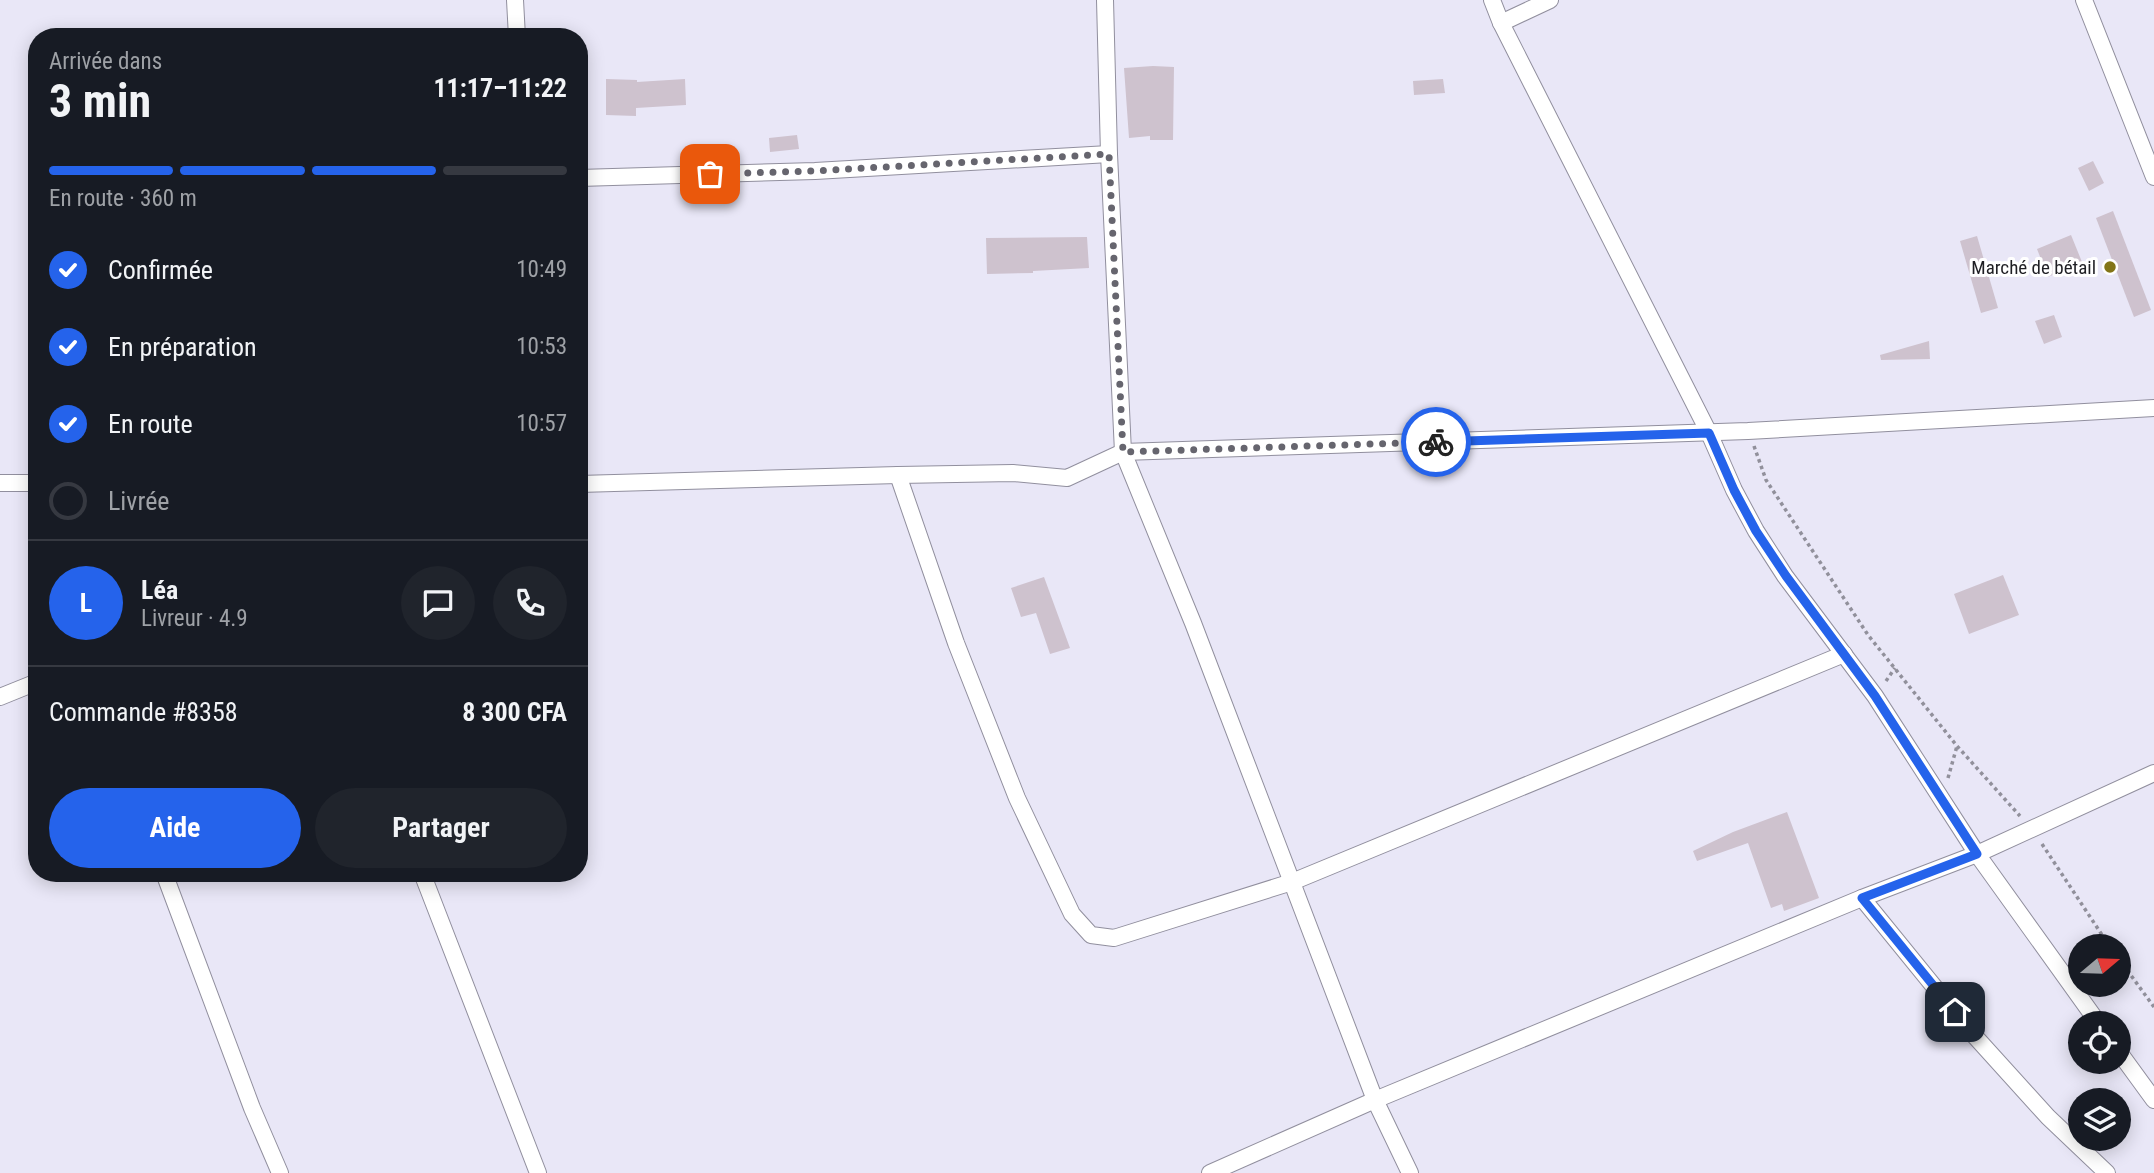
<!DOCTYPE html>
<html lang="fr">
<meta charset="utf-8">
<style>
:root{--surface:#171b24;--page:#20242c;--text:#f1f3f6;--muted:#9ea1a6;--line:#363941;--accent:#2563eb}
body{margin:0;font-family:"Roboto Condensed",sans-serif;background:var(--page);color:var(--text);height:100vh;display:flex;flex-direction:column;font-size:26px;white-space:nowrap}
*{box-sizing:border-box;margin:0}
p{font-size:23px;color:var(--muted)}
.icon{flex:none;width:38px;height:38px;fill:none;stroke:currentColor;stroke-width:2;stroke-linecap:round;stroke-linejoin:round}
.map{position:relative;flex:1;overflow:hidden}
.drawer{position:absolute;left:28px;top:28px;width:560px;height:854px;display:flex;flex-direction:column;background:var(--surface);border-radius:28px;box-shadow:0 4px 18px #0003}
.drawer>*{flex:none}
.needle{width:46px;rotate:71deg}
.tools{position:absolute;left:2068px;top:934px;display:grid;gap:14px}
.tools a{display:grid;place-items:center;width:63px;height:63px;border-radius:50%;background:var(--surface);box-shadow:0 4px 18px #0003;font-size:35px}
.pin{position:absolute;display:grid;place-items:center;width:60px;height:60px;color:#fff;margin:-30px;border-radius:14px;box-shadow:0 4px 10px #0006}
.courier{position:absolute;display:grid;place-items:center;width:70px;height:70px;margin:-35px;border:5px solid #2563eb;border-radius:50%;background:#fff;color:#222;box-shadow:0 2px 9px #0007}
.overview em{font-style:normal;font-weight:700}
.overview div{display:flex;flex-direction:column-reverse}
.overview{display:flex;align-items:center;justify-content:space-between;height:119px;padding:0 21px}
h1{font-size:46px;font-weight:700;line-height:52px}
.bar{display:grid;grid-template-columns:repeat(4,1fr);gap:10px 7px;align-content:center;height:84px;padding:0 21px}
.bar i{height:9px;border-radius:5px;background:var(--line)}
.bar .active{background:var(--accent)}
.bar p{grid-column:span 4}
.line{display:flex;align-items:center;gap:18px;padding:0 21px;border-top:2px solid var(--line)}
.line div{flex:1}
.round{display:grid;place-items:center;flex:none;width:74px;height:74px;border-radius:37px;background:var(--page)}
ol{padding:0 21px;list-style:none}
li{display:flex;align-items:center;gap:21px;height:77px}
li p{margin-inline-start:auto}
li .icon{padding:7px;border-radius:50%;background:var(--accent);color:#fff;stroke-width:4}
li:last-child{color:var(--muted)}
li i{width:38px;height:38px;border:4px solid var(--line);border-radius:50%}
.action{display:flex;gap:14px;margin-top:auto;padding:14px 21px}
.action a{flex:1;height:80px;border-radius:42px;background:var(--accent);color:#fff;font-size:28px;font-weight:700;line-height:80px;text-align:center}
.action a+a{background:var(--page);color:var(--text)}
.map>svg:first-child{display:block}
.building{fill:#cec2ce}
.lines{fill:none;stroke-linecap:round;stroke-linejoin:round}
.minor-casing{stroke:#918f9e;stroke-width:18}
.path{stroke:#91909b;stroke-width:3.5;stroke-dasharray:3.5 3.5;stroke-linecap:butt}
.minor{stroke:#fff;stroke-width:16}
.done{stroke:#66656e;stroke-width:7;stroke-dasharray:0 12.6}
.route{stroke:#2563eb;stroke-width:9}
.poi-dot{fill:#827417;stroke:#fff;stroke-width:2.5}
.labels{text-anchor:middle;stroke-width:6;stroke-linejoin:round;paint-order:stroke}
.poi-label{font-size:19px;fill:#1f1f24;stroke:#fff;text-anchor:end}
</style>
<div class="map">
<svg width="2154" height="1173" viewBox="0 0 2154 1173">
<rect width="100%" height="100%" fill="#e9e7f7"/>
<!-- building -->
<g class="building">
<path d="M1153 66 1174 67 1173 140H1150V136L1129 138 1124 68Z"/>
<path d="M606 79 637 80V82L685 79 686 105 636 108V116L606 115Z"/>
<path d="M1443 79 1445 93 1414 95 1413 81Z"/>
<path d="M797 135 799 149 770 152 769 138Z"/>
<path d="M2093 161 2104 183 2089 191 2078 168Z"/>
<path d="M2113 211 2151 310 2134 317 2096 218Z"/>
<path d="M2071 235 2082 262 2048 277 2037 249Z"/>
<path d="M1977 236 1998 308 1981 313 1960 241Z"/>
<path d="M1087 237 1089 268 1033 271V273L987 274 986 238Z"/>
<path d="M2054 315 2062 337 2044 344 2035 321Z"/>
<path d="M1929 341 1930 359 1881 360 1880 355Z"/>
<path d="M2003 575 2019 615 1969 634 1954 594Z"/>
<path d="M1044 577 1070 648 1050 654 1036 613 1021 617 1011 588Z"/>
<path d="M1787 812 1819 898 1784 911 1782 904 1771 908 1748 843 1697 861 1693 851 1733 832Z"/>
</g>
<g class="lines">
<defs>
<g id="minor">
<path d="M515 0 517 37"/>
<path d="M1105 0 1109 154 1123 452 1193 623 1375 1100 1410 1173"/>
<path d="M1492 0 1501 23 1709 433 1734 490 1756 531 1785 576 1875 696 1977 854 2099 1024"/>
<path d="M2084 0 2154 177"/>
<path d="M1501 23 1550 0"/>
<path d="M579 178 815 171 1109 154"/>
<path d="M898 475 956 643 1017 798 1072 914 1091 935 1114 938 1292 882 1844 654"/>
<path d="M0 483H37"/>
<path d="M579 484 898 475 1013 473 1067 478 1123 452 1748 431 2154 408"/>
<path d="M0 697 37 682"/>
<path d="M164 873 252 1108 280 1173"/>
<path d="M422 873 538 1173"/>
<path d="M1862 898 1971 1032 2048 1117 2107 1173"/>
<path d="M2119 1052 2154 1100"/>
<path d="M1210 1173 1375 1100 1862 898 1977 854 2154 773"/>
</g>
</defs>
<!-- minor casing -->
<use href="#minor" class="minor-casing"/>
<!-- path -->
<g class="path">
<path d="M1754 446 1766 480 1868 635 1957 746 2020 816"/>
<path d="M1886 681 1895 668"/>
<path d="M1948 778 1957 746"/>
<path d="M2042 844 2110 947"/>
<path d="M2119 959 2154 1007"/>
</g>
<!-- minor -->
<use href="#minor" class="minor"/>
</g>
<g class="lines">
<!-- done -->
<path class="done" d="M710 174 815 171 1109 154 1123 452 1436 442"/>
<!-- route -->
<path class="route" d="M1436 442 1709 433 1734 490 1756 531 1786 576 1875 696 1977 854 1862 898 1955 1012"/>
</g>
<!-- markers -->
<circle class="poi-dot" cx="2110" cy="267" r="7"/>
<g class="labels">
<!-- poi labels -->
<g class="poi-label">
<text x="2096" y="274">Marché de bétail</text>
</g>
</g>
</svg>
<div class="tools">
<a><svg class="needle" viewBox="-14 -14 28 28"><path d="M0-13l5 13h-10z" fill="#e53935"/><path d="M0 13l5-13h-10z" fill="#9ea1a6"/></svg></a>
<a><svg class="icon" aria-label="locate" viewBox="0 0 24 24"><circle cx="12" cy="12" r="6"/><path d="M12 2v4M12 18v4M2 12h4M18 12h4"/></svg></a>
<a><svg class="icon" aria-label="layers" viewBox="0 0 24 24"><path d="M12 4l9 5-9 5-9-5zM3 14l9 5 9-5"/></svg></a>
</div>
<div class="pin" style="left:710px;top:174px;background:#ea580c"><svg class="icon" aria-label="bag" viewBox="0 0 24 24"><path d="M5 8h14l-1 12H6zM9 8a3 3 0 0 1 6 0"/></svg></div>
<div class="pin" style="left:1955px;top:1012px;background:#1f2937"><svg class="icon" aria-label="home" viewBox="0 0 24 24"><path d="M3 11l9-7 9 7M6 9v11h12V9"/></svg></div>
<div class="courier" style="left:1436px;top:442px"><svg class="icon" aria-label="bike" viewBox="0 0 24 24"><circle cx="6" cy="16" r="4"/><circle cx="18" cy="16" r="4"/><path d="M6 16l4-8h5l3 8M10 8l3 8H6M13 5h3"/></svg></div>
<section class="drawer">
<div class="overview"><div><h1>3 min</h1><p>Arrivée dans</p></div><em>11:17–11:22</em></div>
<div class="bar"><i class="active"></i><i class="active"></i><i class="active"></i><i></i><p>En route · 360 m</p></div>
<ol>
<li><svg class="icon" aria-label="check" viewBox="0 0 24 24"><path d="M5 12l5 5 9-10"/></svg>Confirmée<p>10:49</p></li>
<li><svg class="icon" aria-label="check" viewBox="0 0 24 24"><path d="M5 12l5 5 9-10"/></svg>En préparation<p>10:53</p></li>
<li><svg class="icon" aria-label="check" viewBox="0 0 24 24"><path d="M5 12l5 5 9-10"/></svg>En route<p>10:57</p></li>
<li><i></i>Livrée</li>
</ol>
<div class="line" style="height:126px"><b class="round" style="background:var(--accent);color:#fff">L</b><div><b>Léa</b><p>Livreur · 4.9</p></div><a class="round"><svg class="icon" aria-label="chat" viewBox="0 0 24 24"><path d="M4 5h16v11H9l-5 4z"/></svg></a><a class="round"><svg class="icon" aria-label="phone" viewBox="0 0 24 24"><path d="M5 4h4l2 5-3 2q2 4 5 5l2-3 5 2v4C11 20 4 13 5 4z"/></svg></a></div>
<div class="line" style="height:91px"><div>Commande #8358</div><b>8 300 CFA</b></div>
<div class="action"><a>Aide</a><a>Partager</a></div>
</section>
</div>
